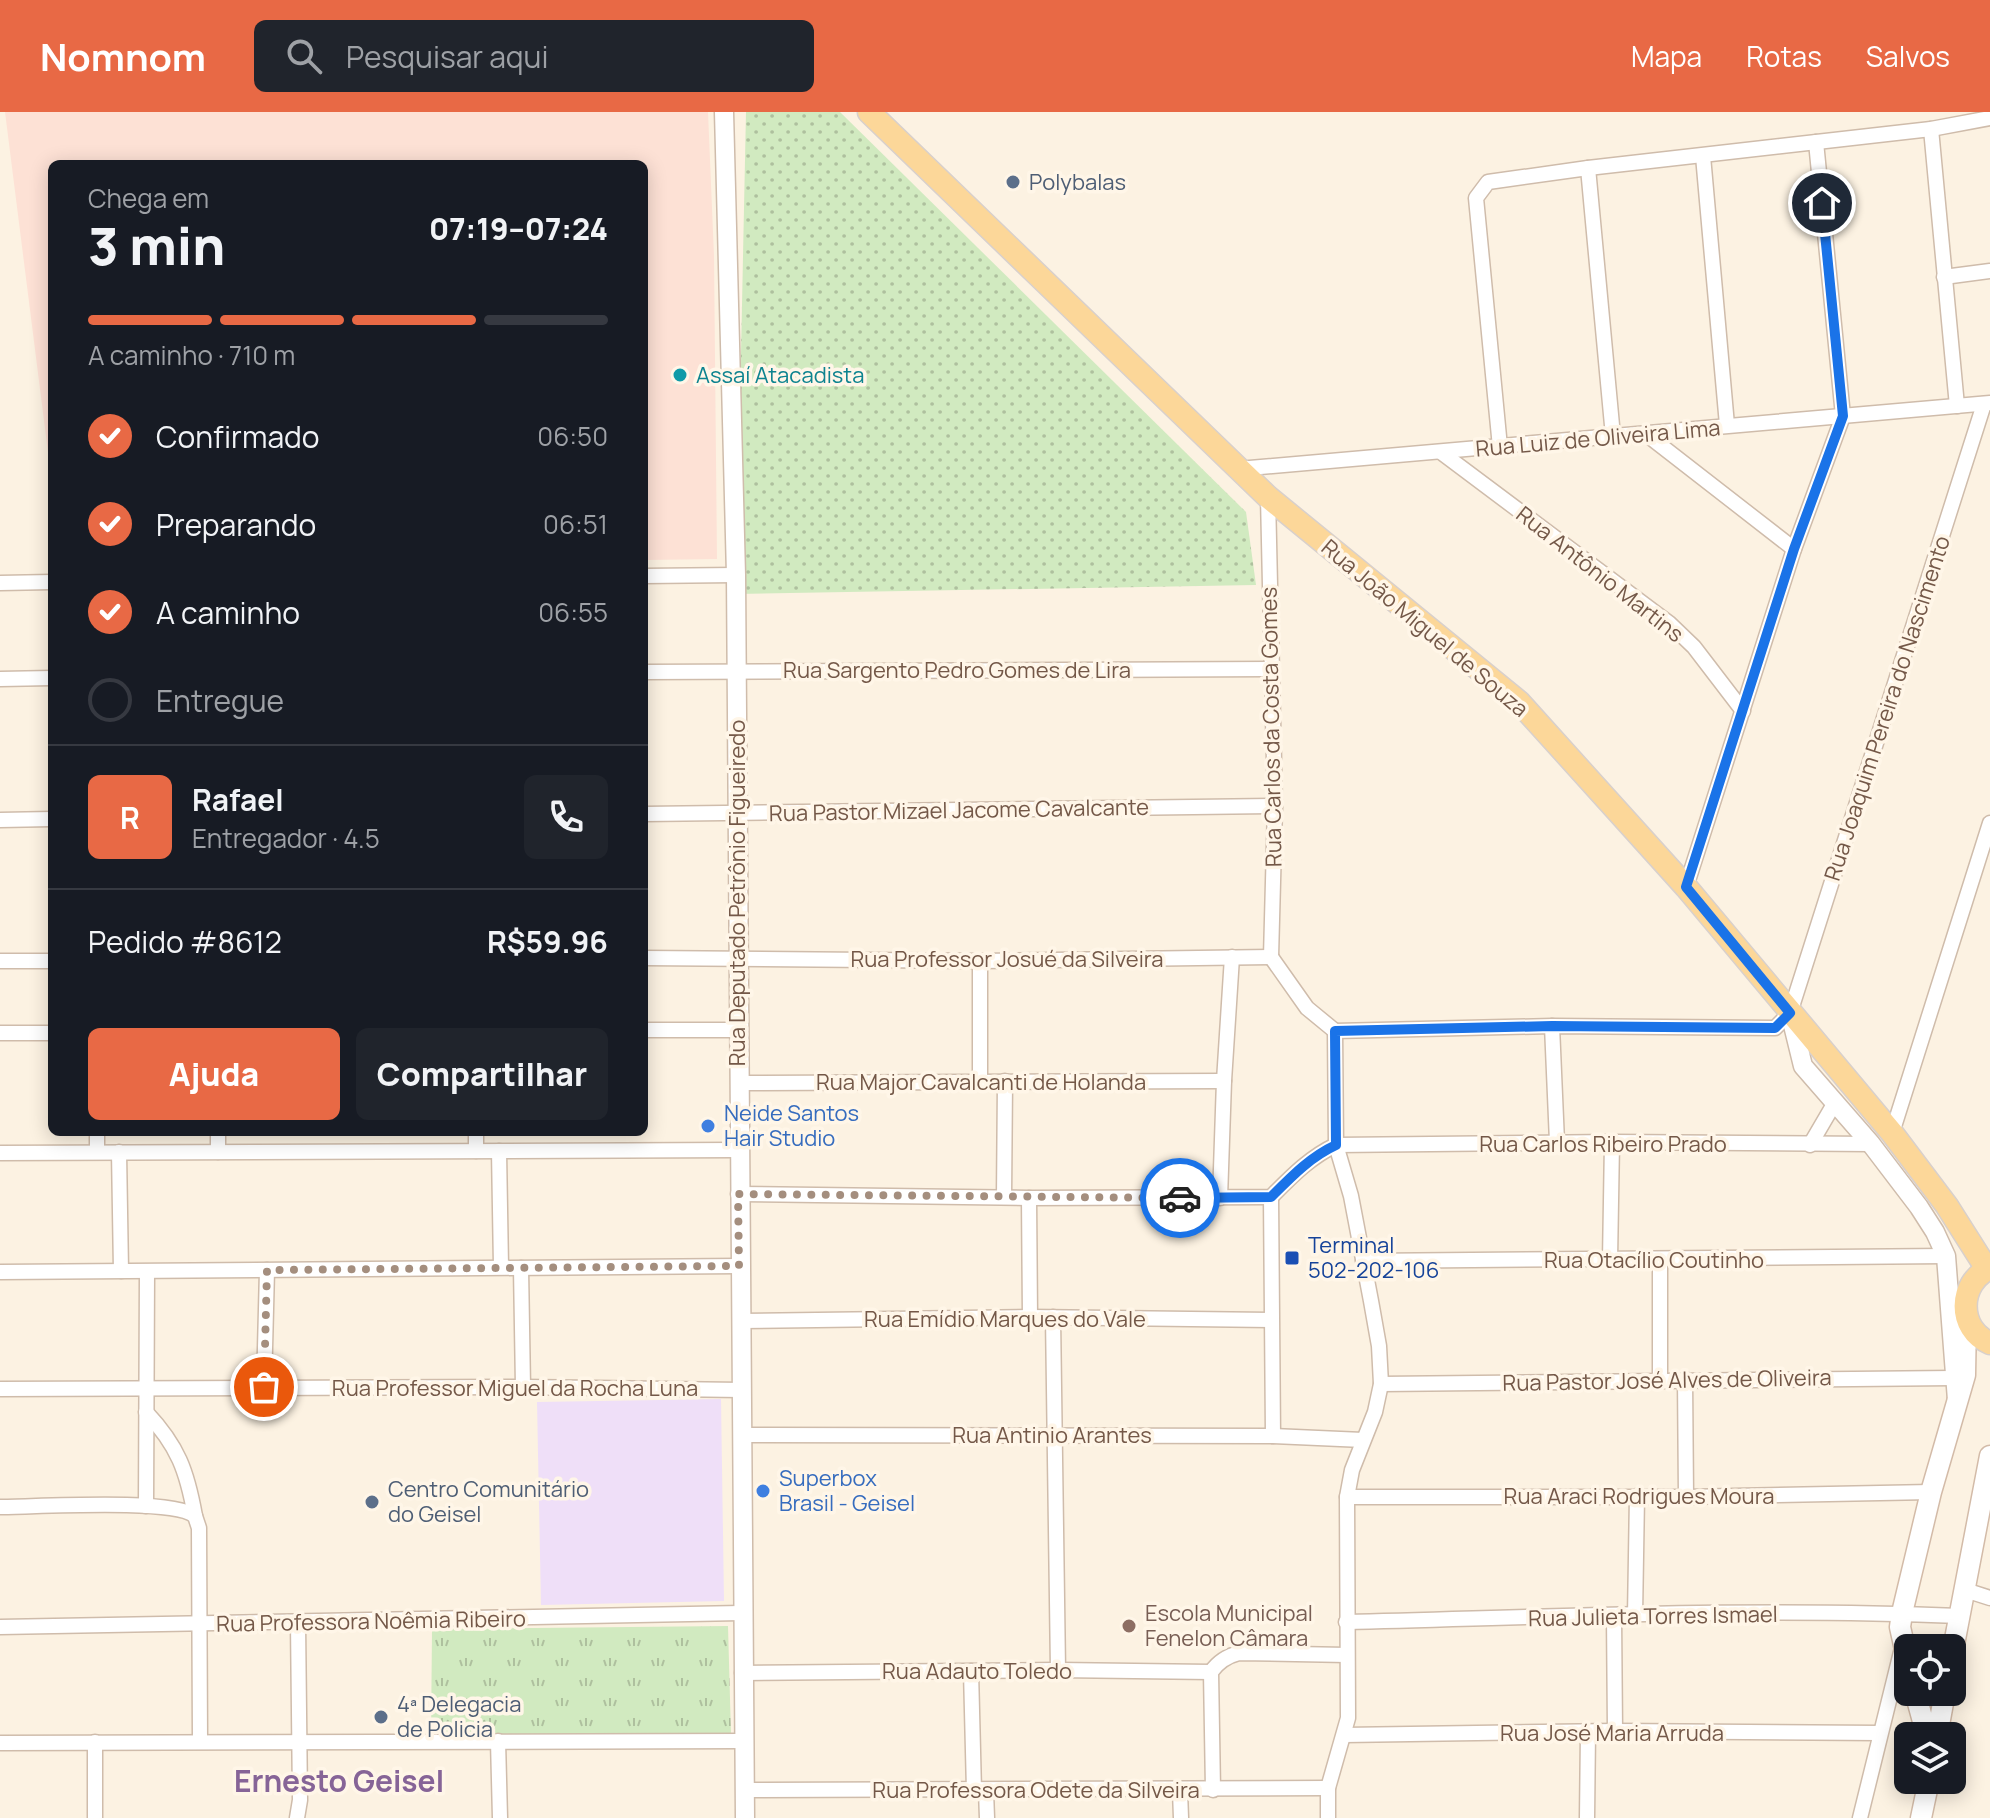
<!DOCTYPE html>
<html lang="pt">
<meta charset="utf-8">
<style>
:root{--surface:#171b24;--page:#20242c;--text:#f1f3f6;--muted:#9ea1a6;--line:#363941;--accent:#e86945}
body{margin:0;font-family:Manrope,sans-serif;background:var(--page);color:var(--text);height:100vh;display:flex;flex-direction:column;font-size:30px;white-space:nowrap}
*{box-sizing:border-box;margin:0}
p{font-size:26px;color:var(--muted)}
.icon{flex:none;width:44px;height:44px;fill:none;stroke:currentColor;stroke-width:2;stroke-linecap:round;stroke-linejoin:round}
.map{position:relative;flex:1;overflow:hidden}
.drawer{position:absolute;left:48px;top:48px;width:600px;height:976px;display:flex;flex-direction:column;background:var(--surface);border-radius:12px;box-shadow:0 4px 20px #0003}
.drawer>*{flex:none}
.tools{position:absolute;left:1894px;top:1522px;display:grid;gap:16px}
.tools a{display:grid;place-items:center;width:72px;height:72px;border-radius:12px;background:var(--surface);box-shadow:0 4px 20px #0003;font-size:40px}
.pin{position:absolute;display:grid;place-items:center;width:68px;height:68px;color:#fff;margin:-34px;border:4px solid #fff;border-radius:50%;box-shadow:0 2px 8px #0007}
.courier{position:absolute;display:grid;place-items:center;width:80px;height:80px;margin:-40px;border:6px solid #1a73e8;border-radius:50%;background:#fff;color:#222;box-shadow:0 2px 10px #0007}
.summary em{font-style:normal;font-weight:800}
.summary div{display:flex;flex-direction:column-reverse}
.summary{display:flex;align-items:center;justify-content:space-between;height:136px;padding:0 40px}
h1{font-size:52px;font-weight:800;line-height:60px}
.bar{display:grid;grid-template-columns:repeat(4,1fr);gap:12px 8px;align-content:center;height:96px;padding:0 40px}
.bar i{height:10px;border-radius:6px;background:var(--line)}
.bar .current{background:var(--accent)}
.bar p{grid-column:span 4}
.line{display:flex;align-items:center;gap:20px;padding:0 40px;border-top:2px solid var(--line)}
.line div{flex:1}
.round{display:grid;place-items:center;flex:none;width:84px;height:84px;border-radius:12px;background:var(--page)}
ol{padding:0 40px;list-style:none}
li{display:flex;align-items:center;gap:24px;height:88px}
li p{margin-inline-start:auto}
li .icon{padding:8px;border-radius:50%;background:var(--accent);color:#fff;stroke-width:4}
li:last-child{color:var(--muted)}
li i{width:44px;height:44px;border:4px solid var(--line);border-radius:50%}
.primary-button{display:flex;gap:16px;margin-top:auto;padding:16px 40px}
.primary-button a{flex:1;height:92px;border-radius:12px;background:var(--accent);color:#fff;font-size:32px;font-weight:800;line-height:92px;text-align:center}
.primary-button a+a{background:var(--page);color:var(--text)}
header{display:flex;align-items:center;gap:48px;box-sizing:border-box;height:112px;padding:0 40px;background:var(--accent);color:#fff}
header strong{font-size:38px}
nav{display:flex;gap:44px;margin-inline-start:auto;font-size:28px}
.search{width:560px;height:72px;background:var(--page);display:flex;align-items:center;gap:20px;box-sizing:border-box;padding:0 28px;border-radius:12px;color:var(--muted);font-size:30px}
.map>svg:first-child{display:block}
.commercial{fill:#fde1d5}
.education{fill:#efdff8}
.grass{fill:url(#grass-dots)}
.park{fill:url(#park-tufts)}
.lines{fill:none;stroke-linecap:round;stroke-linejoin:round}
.minor-casing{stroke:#cfbcab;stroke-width:17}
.tertiary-casing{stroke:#cfbcab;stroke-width:21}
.secondary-casing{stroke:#d3bba8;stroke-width:23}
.primary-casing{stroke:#d8d0cc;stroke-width:25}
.minor{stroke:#fff;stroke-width:14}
.tertiary{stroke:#fff;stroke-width:18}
.secondary{stroke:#fff;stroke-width:20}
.primary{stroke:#fcd799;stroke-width:22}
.done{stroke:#a48e7e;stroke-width:8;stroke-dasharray:0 14.4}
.route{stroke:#1a73e8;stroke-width:10}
.service-dot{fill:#5c6f8a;stroke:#fff6e8;stroke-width:3}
.culture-dot{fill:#0f9aa8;stroke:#fff6e8;stroke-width:3}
.shop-dot{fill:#3f7fe0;stroke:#fff6e8;stroke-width:3}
.transit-dot{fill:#1a4fb4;stroke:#fff6e8;stroke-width:3}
.education-dot{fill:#8d6e63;stroke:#fff6e8;stroke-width:3}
.labels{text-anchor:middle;stroke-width:7;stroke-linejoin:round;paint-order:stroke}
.service-label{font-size:22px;fill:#4e5e75;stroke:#fff6e8;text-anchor:start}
.culture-label{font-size:22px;fill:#0d838f;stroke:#fff6e8;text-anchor:start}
.street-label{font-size:22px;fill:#745848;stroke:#fff6e8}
.shop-label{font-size:22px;fill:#366cbe;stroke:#fff6e8;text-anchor:start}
.transit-label{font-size:22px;fill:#164399;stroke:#fff6e8;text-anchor:start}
.education-label{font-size:22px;fill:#785e54;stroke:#fff6e8;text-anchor:start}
.district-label{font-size:30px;font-weight:bold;fill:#866497;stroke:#fff6e8}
</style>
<header>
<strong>Nomnom</strong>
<div class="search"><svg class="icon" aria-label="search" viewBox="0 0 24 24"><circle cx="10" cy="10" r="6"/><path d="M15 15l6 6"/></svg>Pesquisar aqui</div>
<nav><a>Mapa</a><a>Rotas</a><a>Salvos</a></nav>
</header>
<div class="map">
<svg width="1990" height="1706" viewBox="0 0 1990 1706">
<defs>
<pattern id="grass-dots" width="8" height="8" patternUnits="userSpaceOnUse" patternTransform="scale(2)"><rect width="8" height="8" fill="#d1eac0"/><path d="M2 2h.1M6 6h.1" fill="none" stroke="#aec09e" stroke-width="1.8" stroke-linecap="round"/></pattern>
<pattern id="park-tufts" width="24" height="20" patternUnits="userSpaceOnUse" patternTransform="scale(2)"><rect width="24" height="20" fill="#d1eac0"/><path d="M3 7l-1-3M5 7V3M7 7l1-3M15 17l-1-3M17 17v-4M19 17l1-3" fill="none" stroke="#aec09e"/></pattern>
</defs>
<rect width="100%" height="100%" fill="#fcf2e2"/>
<!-- commercial -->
<path class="commercial" d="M5 0H708L714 144 717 447 644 448V52H52V372Z"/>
<!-- education -->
<path class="education" d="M721 1287 724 1489 541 1493 537 1290Z"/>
<!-- grass -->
<path class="grass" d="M746 0H840L1246 400 1256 473 736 482Z"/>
<!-- park -->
<path class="park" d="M728 1514 731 1623 431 1624 432 1517Z"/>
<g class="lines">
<defs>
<g id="minor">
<path d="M1931 17 1957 294"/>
<path d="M1703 44 1727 313"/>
<path d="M1588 56 1613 324"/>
<path d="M1944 165 1990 159"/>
<path d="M1646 322 1794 437"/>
<path d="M1500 335 1476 86 1488 70 1588 56 1931 17 1990 6"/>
<path d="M1442 341 1669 511 1694 535 1743 599"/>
<path d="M1238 357 1990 291"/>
<path d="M1268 385 1275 694 1271 845"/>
<path d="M644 464 736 463"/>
<path d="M0 471 52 470"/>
<path d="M644 560 1271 557"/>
<path d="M0 567 52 566"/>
<path d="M644 702 1275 694"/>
<path d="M0 708 52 707"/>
<path d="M1686 775 1794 437 1843 304 1816 30"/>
<path d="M1271 845 1307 896 1335 919"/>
<path d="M644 846 980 849 1271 845"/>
<path d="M0 849H52"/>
<path d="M980 849V968"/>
<path d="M1552 914 1557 1030"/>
<path d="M644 918H739"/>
<path d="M1335 919 1552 914 1775 916 1790 901 1984 292"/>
<path d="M0 921H52"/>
<path d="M739 971 1224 969"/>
<path d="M97 1020V1040"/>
<path d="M218 1020V1040"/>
<path d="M1892 1021 1990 711"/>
<path d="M1810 1033 1834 992"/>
<path d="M476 1039V1020"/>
<path d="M499 1039 501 1155"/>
<path d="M119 1040 121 1159"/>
<path d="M0 1041 738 1038"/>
<path d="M738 1082 1029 1086 1271 1085C1291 1065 1310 1045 1336 1033L1612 1030 1871 1032"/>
<path d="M1004 1085 1005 969"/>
<path d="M1271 1085 1273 1324"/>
<path d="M1029 1086 1030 1205"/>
<path d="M1220 1086 1224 969 1232 845"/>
<path d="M1610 1148 1612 1030"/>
<path d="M1363 1149 1946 1144"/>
<path d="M521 1156 523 1275"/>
<path d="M0 1160 739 1154"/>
<path d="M1053 1205 1058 1558"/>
<path d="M740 1209 1030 1205 1271 1208"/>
<path d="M1660 1267V1148"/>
<path d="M1685 1267 1686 1385"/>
<path d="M1381 1272 1954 1266"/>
<path d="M264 1275 267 1158"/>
<path d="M0 1277 523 1275 742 1278"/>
<path d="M146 1300C178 1334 187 1359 195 1404"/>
<path d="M742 1323 1273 1324 1363 1328"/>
<path d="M1347 1385H1686L1931 1380"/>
<path d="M146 1394 147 1160"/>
<path d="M0 1395C35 1395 173 1386 195 1404L199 1416 200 1629"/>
<path d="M1965 1478 1990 1486"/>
<path d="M1614 1504 1615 1619"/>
<path d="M1635 1504 1637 1384"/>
<path d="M1346 1510C1550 1505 1755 1495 1959 1504"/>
<path d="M0 1515 741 1501"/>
<path d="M971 1559 974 1679"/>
<path d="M742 1561 1058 1558 1211 1560"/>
<path d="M1344 1623 1615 1619 1879 1621"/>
<path d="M498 1629 500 1706"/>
<path d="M95 1630V1706"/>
<path d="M0 1631 744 1629"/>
<path d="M745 1678 1328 1676"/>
<path d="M1213 1678 1211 1560C1218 1550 1227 1544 1239 1541L1347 1543"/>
<path d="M986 1679 987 1706"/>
<path d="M1180 1679 1181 1706"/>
<path d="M297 1706 300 1688 298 1511"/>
<path d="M1328 1706V1676L1348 1606 1347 1385 1352 1358 1375 1300 1381 1272 1379 1234 1371 1189 1351 1084 1336 1033 1335 919"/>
<path d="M1587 1706 1588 1620"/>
<path d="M1860 1706 1902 1536"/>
</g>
<g id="tertiary">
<path d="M724 0 736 463 745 1706"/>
<path d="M1790 901 1803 954 1871 1032 1919 1095 1935 1120 1946 1144 1957 1288"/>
</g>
<g id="secondary">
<path d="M1952 1543 1990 1344"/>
<path d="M1908 1551 1900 1515 1902 1501 1931 1380 1965 1263 1966 1206"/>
<path d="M1915 1580 1927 1624"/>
<path d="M1937 1624 1945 1580"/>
<path d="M1921 1706 1929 1668"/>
</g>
<g id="primary">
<path d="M869 0 1268 385 1519 590 1686 775 1892 1021 1947 1094 1987 1157"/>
<path d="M1990 1156C1958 1171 1957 1217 1990 1231"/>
</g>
</defs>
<!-- minor casing -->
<use href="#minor" class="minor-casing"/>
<!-- tertiary casing -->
<use href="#tertiary" class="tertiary-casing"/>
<!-- secondary casing -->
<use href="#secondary" class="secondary-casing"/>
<!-- primary casing -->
<use href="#primary" class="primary-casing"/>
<!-- minor -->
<use href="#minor" class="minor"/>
<!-- tertiary -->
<use href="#tertiary" class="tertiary"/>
<!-- secondary -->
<use href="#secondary" class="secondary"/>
<!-- primary -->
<use href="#primary" class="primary"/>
</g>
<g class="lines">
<!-- done -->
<path class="done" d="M264 1275 267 1158 739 1154 738 1082 1180 1086"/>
<!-- route -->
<path class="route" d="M1180 1086 1271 1085C1291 1065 1310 1045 1336 1033L1335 919 1552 914 1775 916 1790 901 1686 775 1794 437 1843 304 1822 91"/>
</g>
<!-- markers -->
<g class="service-dot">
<circle cx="1013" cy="70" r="8"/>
<circle cx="372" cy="1390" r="8"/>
<circle cx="381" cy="1605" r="8"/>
</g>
<circle class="culture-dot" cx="680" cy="263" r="8"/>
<g class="shop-dot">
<circle cx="708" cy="1014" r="8"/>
<circle cx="763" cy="1379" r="8"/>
</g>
<rect class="transit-dot" x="1284" y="1138" width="16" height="16" rx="4"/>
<circle class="education-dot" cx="1129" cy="1514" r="8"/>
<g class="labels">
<!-- service labels -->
<g class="service-label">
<text x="1029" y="78">Polybalas</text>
<text x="388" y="1385">Centro Comunitário<tspan x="388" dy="25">do Geisel</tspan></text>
<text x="397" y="1600">4ª Delegacia<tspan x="397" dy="25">de Policia</tspan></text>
</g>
<!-- culture labels -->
<g class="culture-label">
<text x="696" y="271">Assaí Atacadista</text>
</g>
<!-- street labels -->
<g class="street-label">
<text transform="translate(1598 326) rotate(-5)" y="8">Rua Luiz de Oliveira Lima</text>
<text transform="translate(1600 462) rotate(38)" y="8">Rua Antônio Martins</text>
<text transform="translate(1425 516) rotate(40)" y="8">Rua João Miguel de Souza</text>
<text x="957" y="566">Rua Sargento Pedro Gomes de Lira</text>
<text transform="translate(1887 596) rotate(-72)" y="8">Rua Joaquim Pereira do Nascimento</text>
<text transform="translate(1271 615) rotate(-91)" y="8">Rua Carlos da Costa Gomes</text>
<text transform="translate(959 698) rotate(-1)" y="8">Rua Pastor Mizael Jacome Cavalcante</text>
<text transform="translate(737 781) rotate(-90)" y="8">Rua Deputado Petrônio Figueiredo</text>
<text x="1007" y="855">Rua Professor Josué da Silveira</text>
<text x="981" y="978">Rua Major Cavalcanti de Holanda</text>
<text x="1603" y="1040">Rua Carlos Ribeiro Prado</text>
<text x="1654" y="1156">Rua Otacílio Coutinho</text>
<text x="1005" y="1215">Rua Emídio Marques do Vale</text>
<text transform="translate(1667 1268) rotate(-1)" y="8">Rua Pastor José Alves de Oliveira</text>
<text x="515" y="1284">Rua Professor Miguel da Rocha Luna</text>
<text x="1052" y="1331">Rua Antinio Arantes</text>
<text x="1639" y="1392">Rua Araci Rodrigues Moura</text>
<text transform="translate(1653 1504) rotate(-1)" y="8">Rua Julieta Torres Ismael</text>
<text transform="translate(371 1509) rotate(-1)" y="8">Rua Professora Noêmia Ribeiro</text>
<text x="977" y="1567">Rua Adauto Toledo</text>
<text x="1612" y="1629">Rua José Maria Arruda</text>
<text x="1036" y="1686">Rua Professora Odete da Silveira</text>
</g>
<!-- shop labels -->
<g class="shop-label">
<text x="724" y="1009">Neide Santos<tspan x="724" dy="25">Hair Studio</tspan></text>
<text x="779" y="1374">Superbox<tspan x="779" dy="25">Brasil - Geisel</tspan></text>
</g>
<!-- transit labels -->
<g class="transit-label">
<text x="1308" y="1141">Terminal<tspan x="1308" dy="25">502-202-106</tspan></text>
</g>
<!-- education labels -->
<g class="education-label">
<text x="1145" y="1509">Escola Municipal<tspan x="1145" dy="25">Fenelon Câmara</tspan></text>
</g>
<!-- district labels -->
<g class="district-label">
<text x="339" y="1680">Ernesto Geisel</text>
</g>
</g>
</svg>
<div class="tools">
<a><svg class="icon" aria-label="locate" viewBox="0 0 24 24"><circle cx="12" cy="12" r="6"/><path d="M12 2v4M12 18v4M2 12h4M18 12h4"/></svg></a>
<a><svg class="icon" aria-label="layers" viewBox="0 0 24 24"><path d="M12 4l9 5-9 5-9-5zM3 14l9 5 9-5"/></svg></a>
</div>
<div class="pin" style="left:264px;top:1275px;background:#ea580c"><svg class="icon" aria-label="bag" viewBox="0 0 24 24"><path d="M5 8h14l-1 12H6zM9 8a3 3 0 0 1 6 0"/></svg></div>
<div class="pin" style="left:1822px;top:91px;background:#1f2937"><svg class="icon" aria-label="home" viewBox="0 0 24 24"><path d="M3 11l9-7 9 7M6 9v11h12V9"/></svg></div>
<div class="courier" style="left:1180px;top:1086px"><svg class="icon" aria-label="car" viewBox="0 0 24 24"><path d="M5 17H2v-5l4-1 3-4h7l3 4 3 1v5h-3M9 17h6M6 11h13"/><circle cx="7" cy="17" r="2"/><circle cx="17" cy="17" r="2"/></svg></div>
<section class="drawer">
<div class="summary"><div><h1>3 min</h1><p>Chega em</p></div><em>07:19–07:24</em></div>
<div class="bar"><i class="current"></i><i class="current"></i><i class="current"></i><i></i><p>A caminho · 710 m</p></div>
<ol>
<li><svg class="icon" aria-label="check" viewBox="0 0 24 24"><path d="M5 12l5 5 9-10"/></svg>Confirmado<p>06:50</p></li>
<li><svg class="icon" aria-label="check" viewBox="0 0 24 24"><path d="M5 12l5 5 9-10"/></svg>Preparando<p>06:51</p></li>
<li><svg class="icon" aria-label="check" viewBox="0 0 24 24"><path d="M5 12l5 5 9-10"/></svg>A caminho<p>06:55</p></li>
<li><i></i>Entregue</li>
</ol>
<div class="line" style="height:144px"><b class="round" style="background:var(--accent);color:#fff">R</b><div><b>Rafael</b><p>Entregador · 4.5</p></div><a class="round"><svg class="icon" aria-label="phone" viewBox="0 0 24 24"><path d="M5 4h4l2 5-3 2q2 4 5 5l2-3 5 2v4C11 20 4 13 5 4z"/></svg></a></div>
<div class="line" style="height:104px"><div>Pedido #8612</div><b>R$59.96</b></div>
<div class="primary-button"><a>Ajuda</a><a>Compartilhar</a></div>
</section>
</div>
